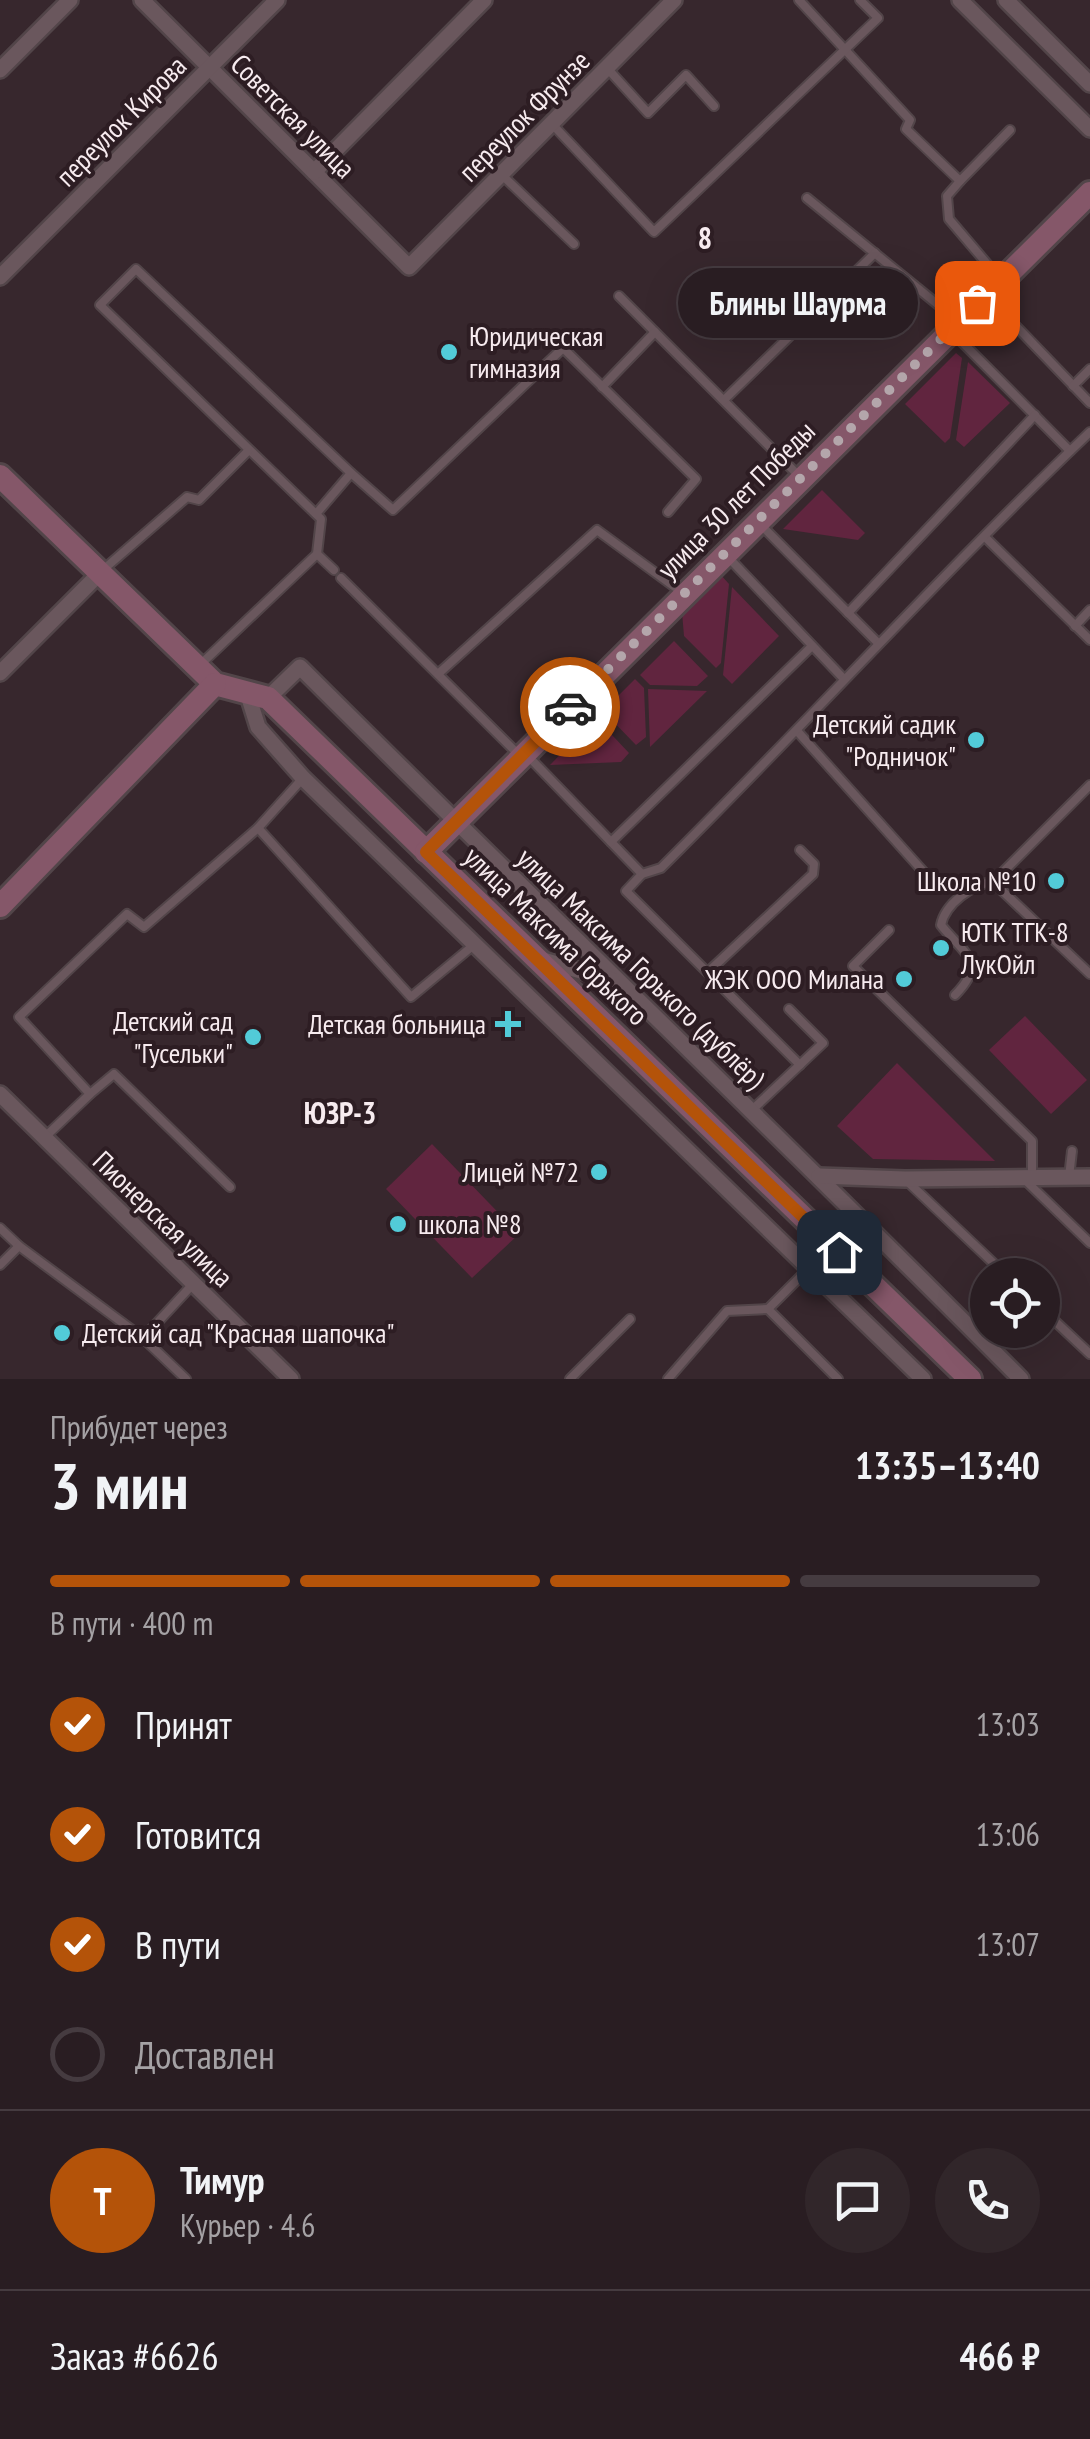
<!DOCTYPE html>
<html lang="ru">
<meta charset="utf-8">
<style>
:root{--surface:#291d22;--page:#31262a;--text:#f1f3f6;--muted:#a5a2a5;--line:#453b40;--accent:#b45309}
body{margin:0;font-family:"PT Sans Narrow",sans-serif;background:var(--page);color:var(--text);height:100vh;display:flex;flex-direction:column;font-size:38px;white-space:nowrap}
*{box-sizing:border-box;margin:0}
p{font-size:32px;color:var(--muted)}
.icon{flex:none;width:55px;height:55px;fill:none;stroke:currentColor;stroke-width:2;stroke-linecap:round;stroke-linejoin:round}
.map{position:relative;height:1379px;overflow:hidden}
.panel{display:flex;flex-direction:column;background:var(--surface);flex:1}
.panel>*{flex:none}
.controls{position:absolute;left:970px;top:1258px;display:grid;gap:20px}
.controls a{display:grid;place-items:center;width:90px;height:90px;border-radius:50%;background:var(--surface);box-shadow:0 10px 40px #0002,0 0 0 2px var(--line);font-size:50px}
.pin{position:absolute;display:grid;place-items:center;width:85px;height:85px;color:#fff;margin:-42px;border-radius:20px;box-shadow:0 5px 15px #0006}
.courier{position:absolute;display:grid;place-items:center;width:100px;height:100px;margin:-50px;border:8px solid #b45309;border-radius:50%;background:#fff;color:#222;box-shadow:0 2px 12px #0007}
.bubble{position:absolute;height:70px;border-radius:35px;background:var(--surface);box-shadow:0 10px 40px #0002,0 0 0 2px var(--line);font-size:32px;font-weight:800;line-height:70px;text-align:center}
.overview em{font-style:normal;font-weight:800}
.overview div{display:flex;flex-direction:column-reverse}
.overview{display:flex;align-items:center;justify-content:space-between;height:170px;padding:0 50px}
h1{font-size:65px;font-weight:800;line-height:75px}
.bar{display:grid;grid-template-columns:repeat(4,1fr);gap:15px 10px;align-content:center;height:120px;padding:0 50px}
.bar i{height:12px;border-radius:8px;background:var(--line)}
.bar .current{background:var(--accent)}
.bar p{grid-column:span 4}
.line{display:flex;align-items:center;gap:25px;padding:0 50px;border-top:2px solid var(--line)}
.line div{flex:1}
.round{display:grid;place-items:center;flex:none;width:105px;height:105px;border-radius:52px;background:var(--page)}
ol{padding:0 50px;list-style:none}
li{display:flex;align-items:center;gap:30px;height:110px}
li p{margin-inline-start:auto}
li .icon{padding:10px;border-radius:50%;background:var(--accent);color:#fff;stroke-width:4}
li:last-child{color:var(--muted)}
li i{width:55px;height:55px;border:5px solid var(--line);border-radius:50%}
.map>svg:first-child{display:block}
.green{fill:#61253f}
.lines{fill:none;stroke-linecap:round;stroke-linejoin:round}
.lane-casing{stroke:#524549;stroke-width:12}
.street-casing{stroke:#524549;stroke-width:20}
.secondary-casing{stroke:#524549;stroke-width:28}
.lane{stroke:#6a575d;stroke-width:8}
.street{stroke:#6a575d;stroke-width:15}
.secondary{stroke:#855769;stroke-width:22}
.done{stroke:#b4a6ab;stroke-width:10;stroke-dasharray:0 18}
.route{stroke:#b45309;stroke-width:12}
.poi-dot{fill:#52cbd8;stroke:#2d1d23;stroke-width:4}
.labels{text-anchor:middle;stroke-width:8;stroke-linejoin:round;paint-order:stroke}
.street-label{font-size:28px;fill:#f7ebef;stroke:#2d1d23}
.poi-label{font-size:28px;fill:#f7ebef;stroke:#2d1d23;text-anchor:end}
.neighbourhood-label{font-size:30px;font-weight:bold;fill:#f7ebef;stroke:#2d1d23}
</style>
<div class="map">
<svg width="1090" height="1379" viewBox="0 0 1090 1379">
<rect width="100%" height="100%" fill="#37272d"/>
<!-- green -->
<g class="green">
<path d="M956 353 962 358 950 438 945 443 905 404Z"/>
<path d="M968 362 1010 403 964 447 956 440Z"/>
<path d="M822 490 865 533 858 540 783 529Z"/>
<path d="M720 574 729 584 721 663 716 668 684 636 682 612Z"/>
<path d="M732 587 779 636 732 684 723 675Z"/>
<path d="M674 641 708 676 697 686 650 685 640 675Z"/>
<path d="M635 679 644 688 646 737 636 745 603 711Z"/>
<path d="M648 689 707 691 650 747Z"/>
<path d="M596 718 629 753 621 762 550 765Z"/>
<path d="M1025 1016 1087 1080 1051 1114 989 1050Z"/>
<path d="M897 1063 995 1161 873 1159 837 1126Z"/>
<path d="M432 1144 519 1234 472 1278 386 1189Z"/>
</g>
<g class="lines">
<defs>
<g id="lane">
<path d="M799 0 910 120 906 129 960 181 947 196 949 219 1000 279"/>
<path d="M607 68 648 113 686 75 714 106"/>
<path d="M552 124 654 232 878 18 860 0"/>
<path d="M501 174 574 244"/>
<path d="M960 181 1010 130"/>
<path d="M807 198 958 321"/>
<path d="M619 296 801 478"/>
<path d="M989 298 1090 403"/>
<path d="M953 333 1070 451"/>
<path d="M1073 386 1090 369"/>
<path d="M602 387 655 332"/>
<path d="M724 400 875 253"/>
<path d="M351 473 393 510 563 348 696 479 668 512"/>
<path d="M316 514 351 473 136 269 100 305 321 519 317 554"/>
<path d="M761 525 878 643"/>
<path d="M985 537 1090 640"/>
<path d="M728 557 843 678"/>
<path d="M104 569 187 497 199 500 248 451"/>
<path d="M341 578 519 755"/>
<path d="M848 613 1035 415"/>
<path d="M1075 626 1090 610"/>
<path d="M201 664 317 554 334 570"/>
<path d="M438 674 597 530 683 593"/>
<path d="M798 732 938 888"/>
<path d="M526 754 642 874 626 891 800 1065"/>
<path d="M303 778 258 828 411 997 475 944"/>
<path d="M611 842 812 646"/>
<path d="M642 874 661 868C806 724 942 573 1090 432"/>
<path d="M993 882 1090 974"/>
<path d="M889 930 853 966 1032 1141V1177"/>
<path d="M708 972 813 874 814 864 800 850"/>
<path d="M955 995C988 962 963 953 941 925 945 904 972 884 993 882L1090 785"/>
<path d="M90 1094 114 1074 230 1187"/>
<path d="M752 1110 823 1043 789 1009"/>
<path d="M45 1137 90 1094 19 1017 127 914 144 927 258 828"/>
<path d="M1069 1177 1072 1151"/>
<path d="M1025 1180 1090 1243"/>
<path d="M908 1182 1006 1275"/>
<path d="M0 1228 19 1246 143 1338 186 1379"/>
<path d="M0 1265 19 1246"/>
<path d="M808 1269 768 1309 838 1379"/>
<path d="M1042 1309 1090 1354"/>
<path d="M143 1338 193 1284"/>
<path d="M570 1379 630 1319"/>
<path d="M668 1379 727 1311 768 1309"/>
</g>
<g id="street">
<path d="M142 0 409 267 674 0"/>
<path d="M960 0 1090 129"/>
<path d="M1006 0 1090 84"/>
<path d="M0 70 70 0"/>
<path d="M314 172 484 0"/>
<path d="M0 277 277 0"/>
<path d="M0 673 101 572"/>
<path d="M247 692 258 727 303 778 923 1379"/>
<path d="M268 698 300 667C539 905 783 1139 1021 1379"/>
<path d="M543 960 612 980"/>
<path d="M0 1094 291 1379"/>
<path d="M819 1176 905 1179 1090 1177"/>
</g>
<g id="secondary">
<path d="M0 476 215 684 268 698 970 1379"/>
<path d="M426 852 1090 193"/>
<path d="M0 906 215 684"/>
</g>
</defs>
<!-- lane casing -->
<use href="#lane" class="lane-casing"/>
<!-- street casing -->
<use href="#street" class="street-casing"/>
<!-- secondary casing -->
<use href="#secondary" class="secondary-casing"/>
<!-- lane -->
<use href="#lane" class="lane"/>
<!-- street -->
<use href="#street" class="street"/>
<!-- secondary -->
<use href="#secondary" class="secondary"/>
</g>
<g class="lines">
<!-- done -->
<path class="done" d="M570 707 977 303"/>
<!-- route -->
<path class="route" d="M570 707 426 852 839 1252"/>
</g>
<!-- markers -->
<g class="poi-dot">
<circle cx="449" cy="352" r="10"/>
<circle cx="976" cy="740" r="10"/>
<circle cx="1056" cy="881" r="10"/>
<circle cx="941" cy="948" r="10"/>
<circle cx="904" cy="979" r="10"/>
<path d="M503 1009h10v10h10v10h-10v10h-10v-10h-10v-10h10z"/>
<circle cx="253" cy="1037" r="10"/>
<circle cx="599" cy="1172" r="10"/>
<circle cx="398" cy="1224" r="10"/>
<circle cx="62" cy="1333" r="10"/>
</g>
<g class="labels">
<!-- street labels -->
<g class="street-label">
<text transform="translate(293 116) rotate(45)" y="10">Советская улица</text>
<text transform="translate(524 116) rotate(-45)" y="10">переулок Фрунзе</text>
<text transform="translate(121 121) rotate(-45)" y="10">переулок Кирова</text>
<text transform="translate(736 500) rotate(-45)" y="10">улица 30 лет Победы</text>
<text transform="translate(556 936) rotate(44)" y="10">улица Максима Горького</text>
<text transform="translate(641 968) rotate(44)" y="10">улица Максима Горького (дублёр)</text>
<text transform="translate(163 1219) rotate(44)" y="10">Пионерская улица</text>
</g>
<!-- poi labels -->
<g class="poi-label">
<text x="469" y="346" text-anchor="start">Юридическая<tspan x="469" dy="32">гимназия</tspan></text>
<text x="956" y="734">Детский садик<tspan x="956" dy="32">"Родничок"</tspan></text>
<text x="1036" y="891">Школа №10</text>
<text x="961" y="942" text-anchor="start">ЮТК ТГК-8<tspan x="961" dy="32">ЛукОйл</tspan></text>
<text x="884" y="989">ЖЭК ООО Милана</text>
<text x="233" y="1031">Детский сад<tspan x="233" dy="32">"Гусельки"</tspan></text>
<text x="486" y="1034">Детская больница</text>
<text x="579" y="1182">Лицей №72</text>
<text x="418" y="1234" text-anchor="start">школа №8</text>
<text x="82" y="1343" text-anchor="start">Детский сад "Красная шапочка"</text>
</g>
<!-- neighbourhood labels -->
<g class="neighbourhood-label">
<text x="705" y="249">8</text>
<text x="340" y="1124">ЮЗР-3</text>
</g>
</g>
</svg>
<div class="controls">
<a><svg class="icon" aria-label="locate" viewBox="0 0 24 24"><circle cx="12" cy="12" r="6"/><path d="M12 2v4M12 18v4M2 12h4M18 12h4"/></svg></a>
</div>
<div class="pin" style="left:977px;top:303px;background:#ea580c"><svg class="icon" aria-label="bag" viewBox="0 0 24 24"><path d="M5 8h14l-1 12H6zM9 8a3 3 0 0 1 6 0"/></svg></div>
<div class="pin" style="left:839px;top:1252px;background:#1f2937"><svg class="icon" aria-label="home" viewBox="0 0 24 24"><path d="M3 11l9-7 9 7M6 9v11h12V9"/></svg></div>
<div class="courier" style="left:570px;top:707px"><svg class="icon" aria-label="car" viewBox="0 0 24 24"><path d="M5 17H2v-5l4-1 3-4h7l3 4 3 1v5h-3M9 17h6M6 11h13"/><circle cx="7" cy="17" r="2"/><circle cx="17" cy="17" r="2"/></svg></div>
<div class="bubble" style="left:678px;top:268px;width:240px">Блины Шаурма</div>
</div>
<section class="panel">
<div class="overview"><div><h1>3 мин</h1><p>Прибудет через</p></div><em>13:35–13:40</em></div>
<div class="bar"><i class="current"></i><i class="current"></i><i class="current"></i><i></i><p>В пути · 400 m</p></div>
<ol>
<li><svg class="icon" aria-label="check" viewBox="0 0 24 24"><path d="M5 12l5 5 9-10"/></svg>Принят<p>13:03</p></li>
<li><svg class="icon" aria-label="check" viewBox="0 0 24 24"><path d="M5 12l5 5 9-10"/></svg>Готовится<p>13:06</p></li>
<li><svg class="icon" aria-label="check" viewBox="0 0 24 24"><path d="M5 12l5 5 9-10"/></svg>В пути<p>13:07</p></li>
<li><i></i>Доставлен</li>
</ol>
<div class="line" style="height:180px"><b class="round" style="background:var(--accent);color:#fff">Т</b><div><b>Тимур</b><p>Курьер · 4.6</p></div><a class="round"><svg class="icon" aria-label="chat" viewBox="0 0 24 24"><path d="M4 5h16v11H9l-5 4z"/></svg></a><a class="round"><svg class="icon" aria-label="phone" viewBox="0 0 24 24"><path d="M5 4h4l2 5-3 2q2 4 5 5l2-3 5 2v4C11 20 4 13 5 4z"/></svg></a></div>
<div class="line" style="height:130px"><div>Заказ #6626</div><b>466 ₽</b></div>
</section>
